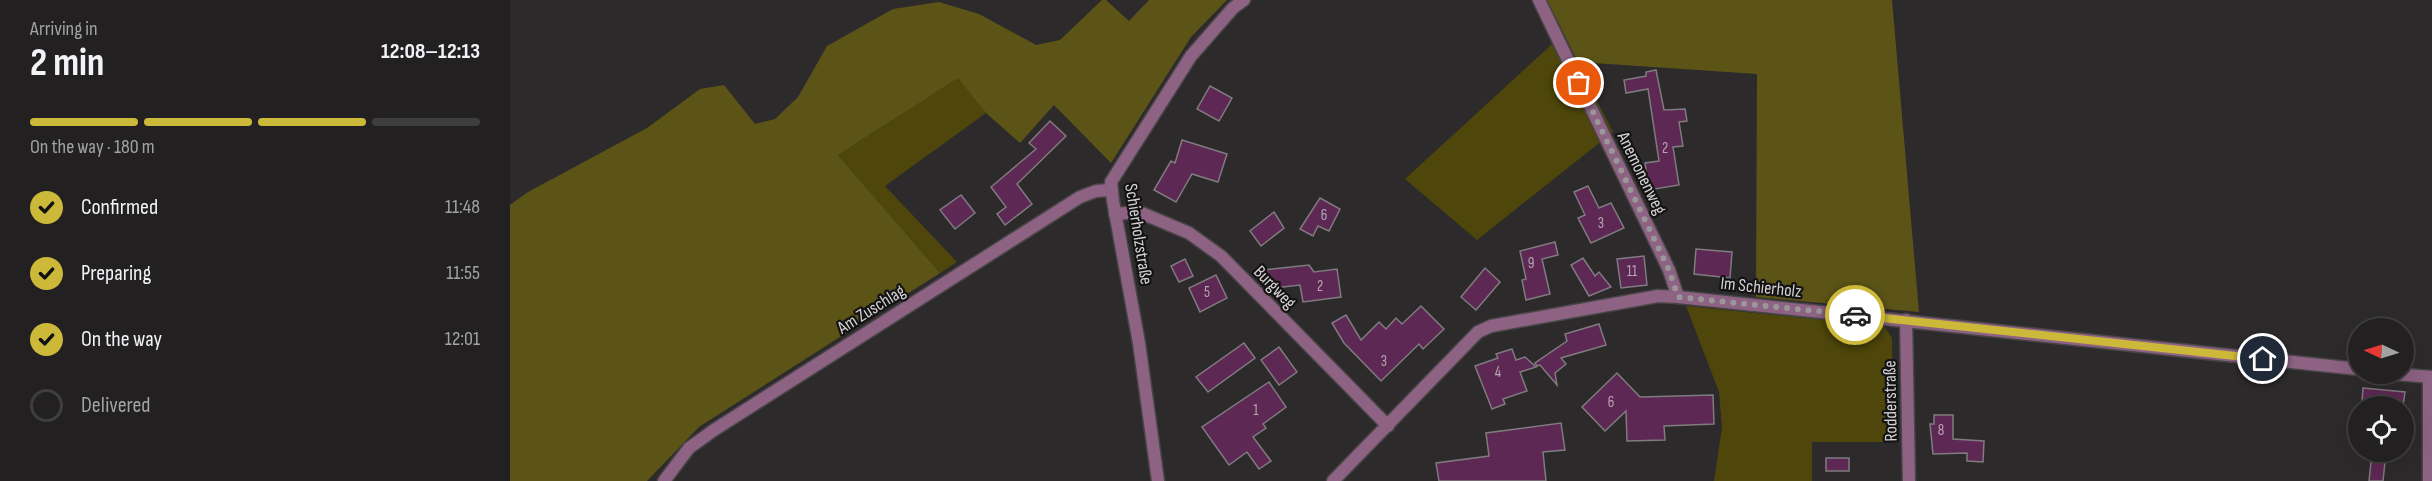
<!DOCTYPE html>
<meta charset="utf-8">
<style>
:root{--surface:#222021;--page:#2a282a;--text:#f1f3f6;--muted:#a2a3a5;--line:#3f3e3f;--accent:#ccb939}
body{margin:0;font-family:"Sofia Sans Condensed",sans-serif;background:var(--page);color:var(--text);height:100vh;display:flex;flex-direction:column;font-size:22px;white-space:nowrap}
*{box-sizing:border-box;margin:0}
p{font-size:20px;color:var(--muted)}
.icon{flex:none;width:33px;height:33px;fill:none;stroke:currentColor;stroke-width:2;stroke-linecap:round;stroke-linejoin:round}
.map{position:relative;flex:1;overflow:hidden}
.drawer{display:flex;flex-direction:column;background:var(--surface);width:510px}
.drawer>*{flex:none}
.needle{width:39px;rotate:274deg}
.fabs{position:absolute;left:1838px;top:318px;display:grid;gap:12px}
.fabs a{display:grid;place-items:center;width:66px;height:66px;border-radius:50%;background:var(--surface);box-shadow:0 6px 24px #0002,0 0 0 2px var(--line);font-size:30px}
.pin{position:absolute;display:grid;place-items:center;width:51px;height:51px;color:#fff;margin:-26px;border:3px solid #fff;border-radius:50%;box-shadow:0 2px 6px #0007}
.courier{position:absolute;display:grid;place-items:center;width:60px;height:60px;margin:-30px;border:4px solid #ccb939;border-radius:50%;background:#fff;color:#222;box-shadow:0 2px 8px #0007}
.headline em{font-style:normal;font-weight:700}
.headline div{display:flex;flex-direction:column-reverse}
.headline{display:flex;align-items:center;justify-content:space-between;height:102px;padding:0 30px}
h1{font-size:39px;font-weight:700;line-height:45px}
.bar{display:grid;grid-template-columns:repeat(4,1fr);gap:9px 6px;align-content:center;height:72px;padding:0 30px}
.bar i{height:8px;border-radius:4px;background:var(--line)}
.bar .on{background:var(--accent)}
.bar p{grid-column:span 4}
ol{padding:0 30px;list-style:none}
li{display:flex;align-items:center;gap:18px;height:66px}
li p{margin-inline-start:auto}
li .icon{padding:6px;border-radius:50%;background:var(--accent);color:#111;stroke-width:4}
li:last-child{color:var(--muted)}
li i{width:33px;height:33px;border:3px solid var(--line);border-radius:50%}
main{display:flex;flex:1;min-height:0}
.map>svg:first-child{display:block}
.green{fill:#4e460a}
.forest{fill:#5c5417}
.building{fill:#5e2854;stroke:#7f7b7e;stroke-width:1.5}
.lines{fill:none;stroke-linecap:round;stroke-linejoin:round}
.minor-casing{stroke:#484547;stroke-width:15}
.minor{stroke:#8d6283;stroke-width:12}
.done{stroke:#9a9799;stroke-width:6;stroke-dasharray:0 10.8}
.route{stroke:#ccb939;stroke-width:8}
.labels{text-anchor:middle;stroke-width:4.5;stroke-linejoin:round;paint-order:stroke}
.number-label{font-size:15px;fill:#b7a8b4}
.street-label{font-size:18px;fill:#d5d2d4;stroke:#141314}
</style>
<main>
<section class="drawer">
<div class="headline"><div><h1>2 min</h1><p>Arriving in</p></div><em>12:08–12:13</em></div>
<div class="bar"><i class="on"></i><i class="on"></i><i class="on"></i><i></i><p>On the way · 180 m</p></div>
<ol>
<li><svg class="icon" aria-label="check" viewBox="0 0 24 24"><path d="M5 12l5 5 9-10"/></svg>Confirmed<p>11:48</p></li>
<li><svg class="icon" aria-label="check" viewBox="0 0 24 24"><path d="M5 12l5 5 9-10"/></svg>Preparing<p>11:55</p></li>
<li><svg class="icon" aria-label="check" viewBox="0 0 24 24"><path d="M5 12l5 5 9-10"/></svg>On the way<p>12:01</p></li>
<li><i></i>Delivered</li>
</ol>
</section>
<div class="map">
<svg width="1922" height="481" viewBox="0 0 1922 481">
<rect width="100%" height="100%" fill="#2d2a2c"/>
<!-- green -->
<g class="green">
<path d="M1053 34 1103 132 967 240 895 179Z"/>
<path d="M449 77 476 113 375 186 447 262 430 273 328 155Z"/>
<path d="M1176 306 1374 326 1382 338 1383 442H1302V481H1204L1212 427 1209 392Z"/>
</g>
<!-- forest -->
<g class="forest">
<path d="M592 0H596L619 21 639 0H717L681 37 601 163 544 105 510 143 476 113 448 78 328 155 430 273 189 427 137 481H0V205L18 192 137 128 190 89 214 85 245 124 265 119 288 97 317 46 383 9 429 2 469 14 526 45 550 40Z"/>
<path d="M1037 0H1382L1409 312 1246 297 1247 74 1068 62Z"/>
</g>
<!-- building -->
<g class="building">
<path d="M1146 70 1154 110 1175 109 1177 121 1169 122 1173 146 1163 147 1169 185 1139 190 1135 163 1149 161 1138 89 1116 93 1114 80 1136 76V72Z"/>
<path d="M700 86 722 98 709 121 687 109Z"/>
<path d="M540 121 556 136 507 184 522 204 495 225 487 214 496 207 481 187 526 149 519 143Z"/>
<path d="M672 140 717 154 708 182 682 174 666 202 644 190 661 161 665 163Z"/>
<path d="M1078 186 1089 208 1101 203 1114 228 1081 243 1068 218 1075 215 1064 192Z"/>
<path d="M451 195 465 213 445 229 430 210Z"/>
<path d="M810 198 830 209 819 231 808 226 803 236 790 229Z"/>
<path d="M764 212 774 228 751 246 740 231Z"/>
<path d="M1045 242 1048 255 1032 259 1040 294 1016 300 1012 280 1016 279 1010 251Z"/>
<path d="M1186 249 1222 252 1220 278 1184 274Z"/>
<path d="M1134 256 1137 285 1111 288 1107 259Z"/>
<path d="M1073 258 1085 276 1089 272 1101 287 1079 296 1061 265Z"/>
<path d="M675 259 683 276 669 282 661 266Z"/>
<path d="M799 265 804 272 827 269 831 297 793 302 790 285 756 289 754 270Z"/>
<path d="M975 268 990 282 966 310 951 297Z"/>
<path d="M706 275 717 298 690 312 679 288Z"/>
<path d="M911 306 934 329 913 349 909 344 871 381 834 343 822 323 836 315 851 340 869 322 876 329 886 318 892 324Z"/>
<path d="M1089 324 1096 345 1051 358 1056 364 1045 373 1047 385 1030 365 1027 366 1025 363 1057 341 1055 334Z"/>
<path d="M734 343 745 358 698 392 686 377Z"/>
<path d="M769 347 787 372 769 385 751 360Z"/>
<path d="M1002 349 1006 360 1015 357 1026 367 1010 372 1017 391 993 399 995 404 982 409 965 366 988 358 986 354Z"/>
<path d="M1107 373 1130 397 1203 395 1204 424 1154 426 1155 440 1117 441 1116 411 1095 431 1072 407Z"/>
<path d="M759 382 776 407 753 424 756 428 743 437 761 461 749 469 737 452 719 465 692 427Z"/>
<path d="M1853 388 1895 392 1893 406H1871L1872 403 1852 401Z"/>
<path d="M1424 415H1443V439L1474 441 1473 462 1457 461V453L1423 454 1420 424H1424Z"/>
<path d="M1051 423 1055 450 1033 452 1036 481H929L926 463 979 456 976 433Z"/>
<path d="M1862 452H1876L1873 481H1859Z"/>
<rect x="1316" y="458" width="23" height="13"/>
</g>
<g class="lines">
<defs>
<g id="minor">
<path d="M1029 0 1159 270 1168 297"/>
<path d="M605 214 629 212 679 233 711 256 878 426"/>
<path d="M1396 320 1399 481"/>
<path d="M1885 374 1922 377"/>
<path d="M154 481 179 448 204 430 570 197 586 191 601 190"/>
<path d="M648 481 629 343 603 201 601 182 681 56 723 8 734 0"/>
<path d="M823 481 968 332 981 326 1148 296 1168 297 1848 369"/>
<path d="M1919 481V377"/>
</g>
</defs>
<!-- minor casing -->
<use href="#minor" class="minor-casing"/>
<!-- minor -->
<use href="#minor" class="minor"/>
</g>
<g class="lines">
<!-- done -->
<path class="done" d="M1069 83 1159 270 1168 297 1345 315"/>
<!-- route -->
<path class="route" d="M1345 315 1753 359"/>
</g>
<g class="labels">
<!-- number labels -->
<g class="number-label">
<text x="1155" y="153">2</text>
<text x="814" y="220">6</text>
<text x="1091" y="228">3</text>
<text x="1021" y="268">9</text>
<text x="1122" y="276">11</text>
<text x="810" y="291">2</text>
<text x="697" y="297">5</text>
<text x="874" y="366">3</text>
<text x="988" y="377">4</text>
<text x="1101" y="407">6</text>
<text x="746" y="415">1</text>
<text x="1431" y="435">8</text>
</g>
<!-- street labels -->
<g class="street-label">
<text transform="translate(1132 173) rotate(64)" y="6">Anemonenweg</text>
<text transform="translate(629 234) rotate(81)" y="6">Schierholzstraße</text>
<text transform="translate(765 287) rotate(46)" y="6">Burgweg</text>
<text transform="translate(1251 287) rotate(6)" y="6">Im Schierholz</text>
<text transform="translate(361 309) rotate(-32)" y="6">Am Zuschlag</text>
<text transform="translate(1380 401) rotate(-91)" y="6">Rodderstraße</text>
</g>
</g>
</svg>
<div class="fabs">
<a><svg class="needle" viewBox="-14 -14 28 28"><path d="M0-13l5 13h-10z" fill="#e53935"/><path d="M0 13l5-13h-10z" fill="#a2a3a5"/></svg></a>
<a><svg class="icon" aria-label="locate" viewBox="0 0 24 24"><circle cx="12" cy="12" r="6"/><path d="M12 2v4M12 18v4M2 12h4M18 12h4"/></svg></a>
</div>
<div class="pin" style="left:1069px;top:83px;background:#ea580c"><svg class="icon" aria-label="bag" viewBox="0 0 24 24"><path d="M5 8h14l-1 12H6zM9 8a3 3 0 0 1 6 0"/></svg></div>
<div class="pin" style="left:1753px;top:359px;background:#1f2937"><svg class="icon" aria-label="home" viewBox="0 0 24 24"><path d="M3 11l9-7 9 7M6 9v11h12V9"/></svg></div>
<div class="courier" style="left:1345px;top:315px"><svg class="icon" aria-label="car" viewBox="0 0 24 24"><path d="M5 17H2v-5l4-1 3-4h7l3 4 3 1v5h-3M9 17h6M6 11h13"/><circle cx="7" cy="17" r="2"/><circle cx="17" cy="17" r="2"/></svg></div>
</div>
</main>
